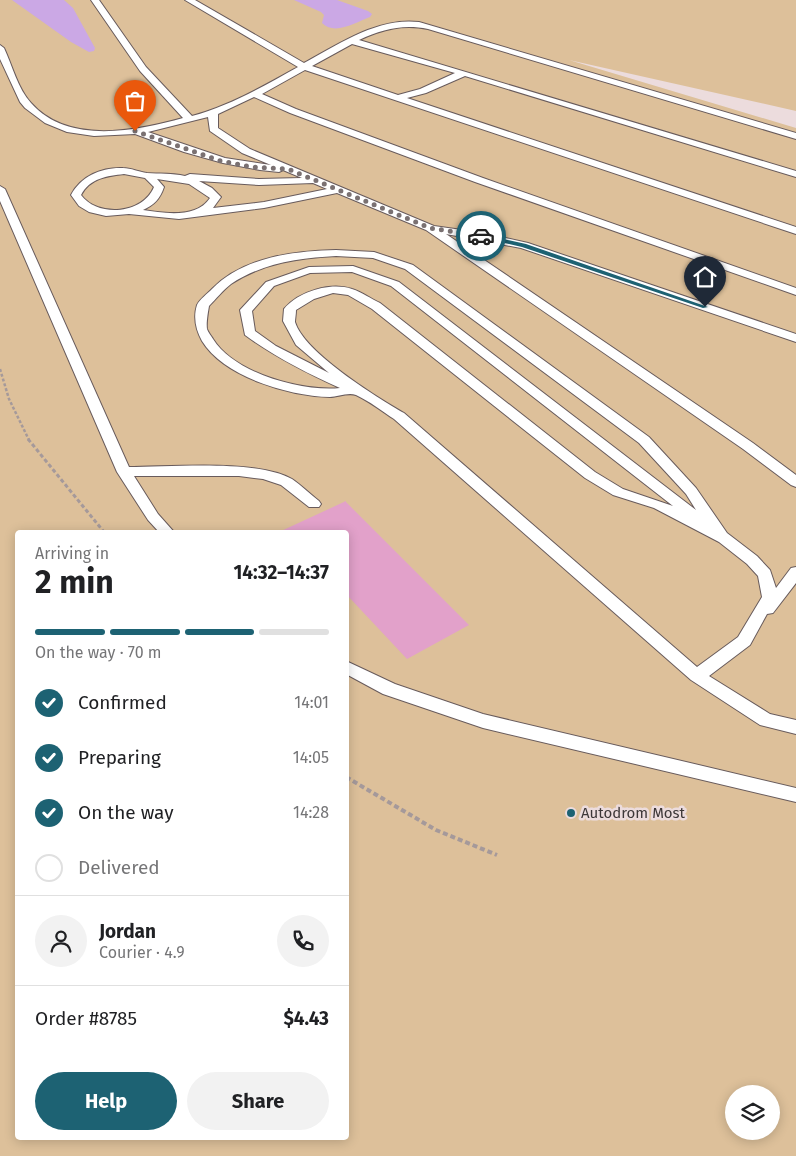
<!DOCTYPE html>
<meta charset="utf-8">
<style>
:root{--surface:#fff;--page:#f2f2f2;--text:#202124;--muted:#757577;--line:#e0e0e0;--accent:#1d6273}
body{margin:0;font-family:"Fira Sans",sans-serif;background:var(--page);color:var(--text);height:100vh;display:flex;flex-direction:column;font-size:19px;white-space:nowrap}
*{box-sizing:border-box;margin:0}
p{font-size:16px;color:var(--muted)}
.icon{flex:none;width:28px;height:28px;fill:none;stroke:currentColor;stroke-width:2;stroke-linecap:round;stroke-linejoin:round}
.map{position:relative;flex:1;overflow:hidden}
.side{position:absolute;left:15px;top:530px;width:334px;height:610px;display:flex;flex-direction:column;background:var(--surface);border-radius:5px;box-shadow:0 2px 12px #0003}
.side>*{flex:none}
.tools{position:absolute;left:725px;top:1085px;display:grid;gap:10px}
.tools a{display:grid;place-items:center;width:55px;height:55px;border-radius:50%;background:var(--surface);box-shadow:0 2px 12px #0003;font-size:25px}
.pin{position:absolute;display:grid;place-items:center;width:42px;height:42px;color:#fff;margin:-51px -21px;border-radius:50% 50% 50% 0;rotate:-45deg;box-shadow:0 0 5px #0007}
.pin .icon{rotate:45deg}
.courier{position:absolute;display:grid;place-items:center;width:50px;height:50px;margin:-25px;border:4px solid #1d6273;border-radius:50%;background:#fff;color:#222;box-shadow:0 1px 6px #0007}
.summary em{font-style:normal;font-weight:700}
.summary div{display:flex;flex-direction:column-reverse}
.summary{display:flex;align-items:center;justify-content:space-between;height:85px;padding:0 20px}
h1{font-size:32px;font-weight:700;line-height:38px}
.bar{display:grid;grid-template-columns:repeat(4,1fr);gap:8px 5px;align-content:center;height:60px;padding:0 20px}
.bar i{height:6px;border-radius:4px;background:var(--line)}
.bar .selected{background:var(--accent)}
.bar p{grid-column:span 4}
.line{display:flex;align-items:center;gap:12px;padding:0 20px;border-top:1px solid var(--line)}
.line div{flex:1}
.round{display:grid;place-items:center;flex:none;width:52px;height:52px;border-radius:26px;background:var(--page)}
ol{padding:0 20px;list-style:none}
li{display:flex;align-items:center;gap:15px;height:55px}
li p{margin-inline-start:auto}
li .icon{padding:5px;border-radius:50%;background:var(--accent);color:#fff;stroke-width:4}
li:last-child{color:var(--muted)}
li i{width:28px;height:28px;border:2px solid var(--line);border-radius:50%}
.cta{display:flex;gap:10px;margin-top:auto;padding:10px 20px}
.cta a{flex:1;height:58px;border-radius:30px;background:var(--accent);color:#fff;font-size:20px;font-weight:700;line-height:58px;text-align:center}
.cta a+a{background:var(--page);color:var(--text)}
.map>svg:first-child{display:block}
.green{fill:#ddc09a;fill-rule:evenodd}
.water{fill:#cba8e5}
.building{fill:#e2a1ca}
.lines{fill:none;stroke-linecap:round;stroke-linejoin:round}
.lane-casing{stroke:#685b5c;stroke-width:2}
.path-far2{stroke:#a5999a;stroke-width:2.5;stroke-dasharray:3 2;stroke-linecap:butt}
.path-far1{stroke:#a5999a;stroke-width:3;stroke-dasharray:4 2.5;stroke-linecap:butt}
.path{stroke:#a5999a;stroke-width:4;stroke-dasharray:5 3;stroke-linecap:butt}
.lane{fill:#fff;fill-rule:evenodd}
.route{fill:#1d6273}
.done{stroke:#7a7172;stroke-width:5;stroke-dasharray:0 9}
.poi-dot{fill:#1d6273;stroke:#ecdcdd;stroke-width:2}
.labels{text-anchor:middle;stroke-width:5;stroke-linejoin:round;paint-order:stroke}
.poi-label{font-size:15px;fill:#3d3738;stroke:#ecdcdd;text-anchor:start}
</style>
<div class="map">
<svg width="796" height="1156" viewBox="0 0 796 1156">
<rect width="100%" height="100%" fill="#ecdcdd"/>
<!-- green -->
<path class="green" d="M0 0H796V111L569 60 796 128V1156H0ZM18 532H346V1138H18ZM734 1094H771V1131H734Z"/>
<!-- water -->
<g class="water">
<path d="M12 0H64L73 8 95 48 94 51 89 52 71 42Z"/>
<path d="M294 0H337L368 11 372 14 370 17C356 22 335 36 322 23L324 15 321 12Z"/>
</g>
<!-- building -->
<path class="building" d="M346 501V502L469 625 407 659 346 594V532H279Z"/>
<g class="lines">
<defs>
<g id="lane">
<path d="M91 0H99L146 67 192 116C229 106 264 86 298 67L185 0H195L304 63C339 44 378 17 419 22L796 133V139L428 29C403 24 383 29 359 40L796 171V177L465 76 426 93 407 98 796 227V234L305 70 262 94 296 109 483 178 796 288V295L475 182 290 113 254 97 218 114V128L250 149 434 226 483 233 528 243 796 334V342L521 248 446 234 753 443 796 475V487L791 485 743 449 426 230 337 193 264 208 179 219 129 214 106 216 89 212 79 206 71 195C81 176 102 167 123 168 131 168 139 172 147 173 159 174 172 173 185 176L190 174 259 179 302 178 283 170 279 172 260 170 223 163 184 152 135 134 94 136 67 132 45 123 25 108 20 102 0 59V45L4 48C12 65 18 89 31 103 68 145 136 131 183 118L140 71ZM352 44 455 73 420 89 398 95 312 66ZM208 117 210 131 242 153 271 165 225 158 148 132ZM124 174 145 178 154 187C143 214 98 218 81 195 90 178 107 176 124 174ZM157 179 189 184 210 198C196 219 164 213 143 210 154 205 160 199 164 187ZM199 181 259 185 313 183 327 189 264 202 213 208 221 197 212 188Z"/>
<path d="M0 186 5 189 129 467C170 467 258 459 292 479 301 485 310 494 319 501L321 504 319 507H309L281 485 263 479 239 476H134L158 514 174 532H159L148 520 117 472 0 201Z"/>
<path d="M336 250 374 252 413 265 649 437 696 488 727 533 757 556 770 570 776 588 791 568 796 567V583L773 613 767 614 750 645 709 676 770 714 796 720V734L760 725 691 680 394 419C382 411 369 401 356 395 348 392 337 397 330 397 289 396 224 377 202 341 196 330 193 318 197 305 199 300 208 293 212 289 243 257 294 251 336 250ZM336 256 373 258 405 269 639 443 686 494 696 510 399 282 353 266 309 267 266 282 240 310 245 335C275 357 307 373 340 388 302 392 234 373 213 339 211 336 208 332 207 329 206 323 208 312 209 306 216 299 223 290 231 284 262 263 300 258 336 256ZM352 272 391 286 673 506 623 489 595 472 380 303C371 299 362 292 352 289 331 282 299 291 284 309L283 321 296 345 329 373 276 346 255 331 252 311 274 286 310 273ZM333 293 348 295 372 309 585 478 613 495 654 508 719 542 747 564 758 576 762 597 738 637 697 667 404 413C376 397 304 352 295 322 295 319 296 314 296 310L314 299Z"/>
<path d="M346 661 395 684 483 714 796 788V802L483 728 383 694 346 674Z"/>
</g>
</defs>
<!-- lane casing -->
<use href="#lane" class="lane-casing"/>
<!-- path-far2 -->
<path class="path-far2" d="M0 369 9 399 29 440"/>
<!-- path-far1 -->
<path class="path-far1" d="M28 439 104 532"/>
<!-- path -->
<path class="path" d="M346 777 436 830 497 855"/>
<!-- lane -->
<use href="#lane" class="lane"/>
</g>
<!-- route -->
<path class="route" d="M481 234 526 244 708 307 703 308 522 247 479 237Z"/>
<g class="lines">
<!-- done -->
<path class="done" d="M135 131 221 161 251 167 288 169 430 228 481 236"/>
</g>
<!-- markers -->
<circle class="poi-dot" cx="571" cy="813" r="5"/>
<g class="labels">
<!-- poi labels -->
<g class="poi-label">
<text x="581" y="818">Autodrom Most</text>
</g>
</g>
</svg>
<div class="tools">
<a><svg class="icon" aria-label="layers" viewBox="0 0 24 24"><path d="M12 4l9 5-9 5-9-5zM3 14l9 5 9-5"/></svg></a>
</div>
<div class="pin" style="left:135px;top:131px;background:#ea580c"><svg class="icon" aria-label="bag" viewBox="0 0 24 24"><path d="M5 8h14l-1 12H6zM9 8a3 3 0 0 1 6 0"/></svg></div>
<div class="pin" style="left:705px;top:307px;background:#1f2937"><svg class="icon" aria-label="home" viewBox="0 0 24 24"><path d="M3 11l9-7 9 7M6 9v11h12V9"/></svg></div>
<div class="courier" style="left:481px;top:236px"><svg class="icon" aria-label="car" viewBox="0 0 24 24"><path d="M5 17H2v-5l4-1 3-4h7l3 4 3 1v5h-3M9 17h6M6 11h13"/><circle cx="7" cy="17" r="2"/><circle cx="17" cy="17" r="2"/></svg></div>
<section class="side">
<div class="summary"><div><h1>2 min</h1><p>Arriving in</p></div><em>14:32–14:37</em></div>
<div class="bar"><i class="selected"></i><i class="selected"></i><i class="selected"></i><i></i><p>On the way · 70 m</p></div>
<ol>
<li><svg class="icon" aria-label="check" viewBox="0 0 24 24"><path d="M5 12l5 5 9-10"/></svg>Confirmed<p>14:01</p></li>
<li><svg class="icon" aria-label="check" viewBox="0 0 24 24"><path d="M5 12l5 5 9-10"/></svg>Preparing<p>14:05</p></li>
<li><svg class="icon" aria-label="check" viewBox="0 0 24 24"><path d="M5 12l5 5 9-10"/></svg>On the way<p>14:28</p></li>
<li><i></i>Delivered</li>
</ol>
<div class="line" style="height:90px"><a class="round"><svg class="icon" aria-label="person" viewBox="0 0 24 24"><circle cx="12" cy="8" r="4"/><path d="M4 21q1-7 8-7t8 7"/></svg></a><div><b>Jordan</b><p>Courier · 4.9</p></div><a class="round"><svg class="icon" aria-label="phone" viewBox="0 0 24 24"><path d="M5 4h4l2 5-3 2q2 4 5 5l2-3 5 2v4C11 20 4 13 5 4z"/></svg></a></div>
<div class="line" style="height:65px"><div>Order #8785</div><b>$4.43</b></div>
<div class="cta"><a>Help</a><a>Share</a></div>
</section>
</div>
